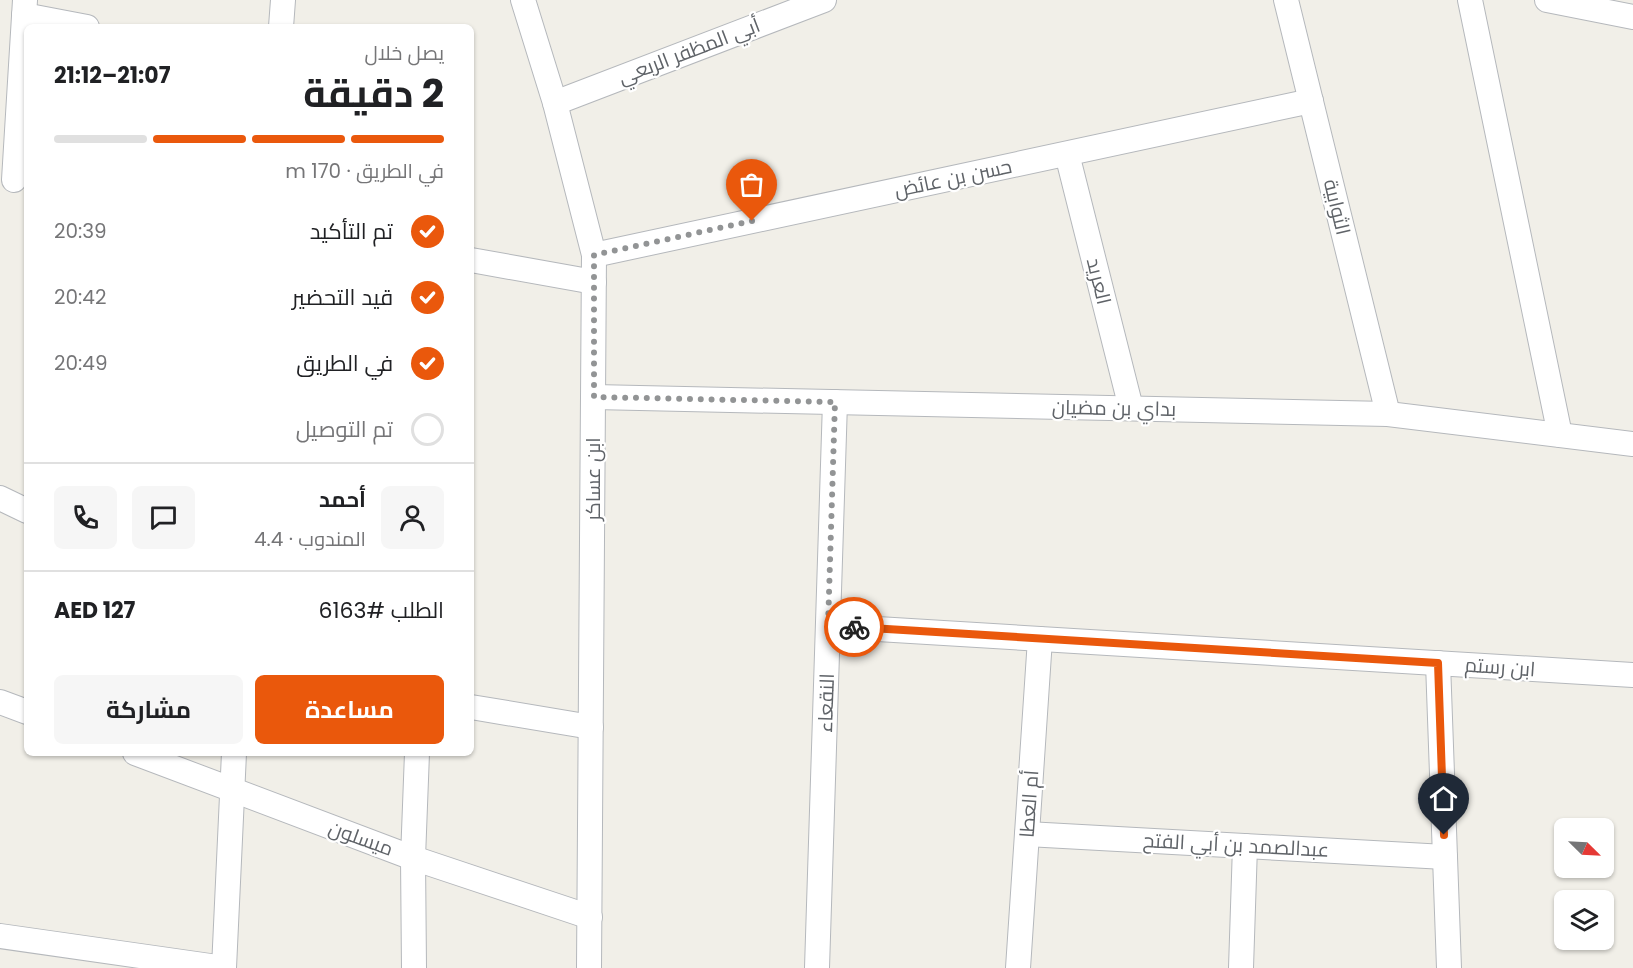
<!DOCTYPE html>
<html lang="ar">
<meta charset="utf-8">
<style>
:root{--surface:#fff;--page:#f6f6f6;--text:#202124;--muted:#757577;--line:#e0e0e0;--accent:#ea580c}
body{margin:0;font-family:Poppins,Cairo,sans-serif;background:var(--page);color:var(--text);direction:rtl;height:100vh;display:flex;flex-direction:column;font-size:22px;white-space:nowrap}
*{box-sizing:border-box;margin:0}
p{font-size:20px;color:var(--muted)}
.icon{flex:none;width:33px;height:33px;fill:none;stroke:currentColor;stroke-width:2;stroke-linecap:round;stroke-linejoin:round}
.map{position:relative;flex:1;overflow:hidden;direction:ltr}
.side{position:absolute;left:24px;top:24px;width:450px;height:732px;display:flex;flex-direction:column;background:var(--surface);border-radius:9px;box-shadow:0 2px 4px #0004;direction:rtl}
.side>*{flex:none}
.needle{width:39px;rotate:114deg}
.fabs{position:absolute;left:1554px;top:818px;display:grid;gap:12px}
.fabs a{display:grid;place-items:center;width:60px;height:60px;border-radius:9px;background:var(--surface);box-shadow:0 2px 4px #0004;font-size:30px}
.pin{position:absolute;display:grid;place-items:center;width:51px;height:51px;color:#fff;margin:-62px -26px;border-radius:50% 50% 50% 0;rotate:-45deg;box-shadow:0 0 6px #0007}
.pin .icon{rotate:45deg}
.courier{position:absolute;display:grid;place-items:center;width:60px;height:60px;margin:-30px;border:4px solid #ea580c;border-radius:50%;background:#fff;color:#222;box-shadow:0 2px 8px #0007}
.overview em{font-style:normal;font-weight:700}
.overview div{display:flex;flex-direction:column-reverse}
.overview{display:flex;align-items:center;justify-content:space-between;height:102px;padding:0 30px}
h1{font-size:39px;font-weight:700;line-height:45px}
.bar{display:grid;grid-template-columns:repeat(4,1fr);gap:9px 6px;align-content:center;height:72px;padding:0 30px}
.bar i{height:8px;border-radius:4px;background:var(--line)}
.bar .current{background:var(--accent)}
.bar p{grid-column:span 4}
.line{display:flex;align-items:center;gap:15px;padding:0 30px;border-top:2px solid var(--line)}
.line div{flex:1}
.round{display:grid;place-items:center;flex:none;width:63px;height:63px;border-radius:9px;background:var(--page)}
ol{padding:0 30px;list-style:none}
li{display:flex;align-items:center;gap:18px;height:66px}
li p{margin-inline-start:auto}
li .icon{padding:6px;border-radius:50%;background:var(--accent);color:#fff;stroke-width:4}
li:last-child{color:var(--muted)}
li i{width:33px;height:33px;border:3px solid var(--line);border-radius:50%}
.button{display:flex;gap:12px;margin-top:auto;padding:12px 30px}
.button a{flex:1;height:69px;border-radius:9px;background:var(--accent);color:#fff;font-size:24px;font-weight:700;line-height:69px;text-align:center}
.button a+a{background:var(--page);color:var(--text)}
.map>svg:first-child{display:block}
.lines{fill:none;stroke-linecap:round;stroke-linejoin:round}
.minor-casing{stroke:#b5b8bc;stroke-width:26}
.minor{stroke:#fff;stroke-width:24}
.done{stroke:#929495;stroke-width:6;stroke-dasharray:0 10.8}
.route{stroke:#ea580c;stroke-width:8}
.labels{text-anchor:middle;stroke-width:4.5;stroke-linejoin:round;paint-order:stroke}
.street-label{font-size:20px;fill:#5f6368;stroke:#fff}
</style>
<div class="map">
<svg width="1633" height="968" viewBox="0 0 1633 968">
<rect width="100%" height="100%" fill="#f1efe8"/>
<g class="lines">
<defs>
<g id="minor">
<path d="M523 0 555 103 594 255 589 968"/>
<path d="M1286 0 1388 414"/>
<path d="M1470 0 1560 435"/>
<path d="M1547 0 1633 17"/>
<path d="M24 15 87 27"/>
<path d="M281 27 283 0"/>
<path d="M555 103 824 0"/>
<path d="M1067 154 1131 408"/>
<path d="M14 180 25 0"/>
<path d="M594 255 1311 101"/>
<path d="M471 260 594 282"/>
<path d="M594 397 1388 414 1633 444"/>
<path d="M0 498 27 511"/>
<path d="M828 626 1633 675"/>
<path d="M1438 663 1449 968"/>
<path d="M0 702 27 712"/>
<path d="M471 707 591 727"/>
<path d="M135 753 413 858 590 917"/>
<path d="M1027 834 1445 857"/>
<path d="M0 936 224 968"/>
<path d="M224 968 234 753"/>
<path d="M414 968 413 858 417 753"/>
<path d="M817 968 835 402"/>
<path d="M1018 968 1040 639"/>
<path d="M1241 968 1245 846"/>
</g>
</defs>
<!-- minor casing -->
<use href="#minor" class="minor-casing"/>
<!-- minor -->
<use href="#minor" class="minor"/>
</g>
<g class="lines">
<!-- done -->
<path class="done" d="M752 221 594 255V397L835 402 828 626 854 627"/>
<!-- route -->
<path class="route" d="M854 627 1438 663 1444 835"/>
</g>
<g class="labels">
<!-- street labels -->
<g class="street-label">
<text transform="translate(689 51) rotate(-21)" y="7">أبي المظفر الربعي</text>
<text transform="translate(953 178) rotate(-12)" y="7">حسن بن عائض</text>
<text transform="translate(1337 207) rotate(76)" y="7">الثوابية</text>
<text transform="translate(1099 281) rotate(76)" y="7">العريد</text>
<text transform="translate(1114 408) rotate(1)" y="7">بداي بن مضيان</text>
<text transform="translate(593 479) rotate(-90)" y="7">ابن عساكر</text>
<text transform="translate(1500 667) rotate(4)" y="7">ابن رستم</text>
<text transform="translate(826 703) rotate(-88)" y="7">النقعاء</text>
<text transform="translate(1029 804) rotate(-86)" y="7">أم العطا</text>
<text transform="translate(361 838) rotate(20)" y="7">ميسلون</text>
<text transform="translate(1236 845) rotate(3)" y="7">عبدالصمد بن أبي الفتح</text>
</g>
</g>
</svg>
<div class="fabs">
<a><svg class="needle" viewBox="-14 -14 28 28"><path d="M0-13l5 13h-10z" fill="#e53935"/><path d="M0 13l5-13h-10z" fill="#757577"/></svg></a>
<a><svg class="icon" aria-label="layers" viewBox="0 0 24 24"><path d="M12 4l9 5-9 5-9-5zM3 14l9 5 9-5"/></svg></a>
</div>
<div class="pin" style="left:752px;top:221px;background:#ea580c"><svg class="icon" aria-label="bag" viewBox="0 0 24 24"><path d="M5 8h14l-1 12H6zM9 8a3 3 0 0 1 6 0"/></svg></div>
<div class="pin" style="left:1444px;top:835px;background:#1f2937"><svg class="icon" aria-label="home" viewBox="0 0 24 24"><path d="M3 11l9-7 9 7M6 9v11h12V9"/></svg></div>
<div class="courier" style="left:854px;top:627px"><svg class="icon" aria-label="bike" viewBox="0 0 24 24"><circle cx="6" cy="16" r="4"/><circle cx="18" cy="16" r="4"/><path d="M6 16l4-8h5l3 8M10 8l3 8H6M13 5h3"/></svg></div>
<section class="side">
<div class="overview"><div><h1>2 دقيقة</h1><p>يصل خلال</p></div><em>21:07–21:12</em></div>
<div class="bar"><i class="current"></i><i class="current"></i><i class="current"></i><i></i><p>في الطريق · 170 m</p></div>
<ol>
<li><svg class="icon" aria-label="check" viewBox="0 0 24 24"><path d="M5 12l5 5 9-10"/></svg>تم التأكيد<p>20:39</p></li>
<li><svg class="icon" aria-label="check" viewBox="0 0 24 24"><path d="M5 12l5 5 9-10"/></svg>قيد التحضير<p>20:42</p></li>
<li><svg class="icon" aria-label="check" viewBox="0 0 24 24"><path d="M5 12l5 5 9-10"/></svg>في الطريق<p>20:49</p></li>
<li><i></i>تم التوصيل</li>
</ol>
<div class="line" style="height:108px"><a class="round"><svg class="icon" aria-label="person" viewBox="0 0 24 24"><circle cx="12" cy="8" r="4"/><path d="M4 21q1-7 8-7t8 7"/></svg></a><div><b>أحمد</b><p>المندوب · 4.4</p></div><a class="round"><svg class="icon" aria-label="chat" viewBox="0 0 24 24"><path d="M4 5h16v11H9l-5 4z"/></svg></a><a class="round"><svg class="icon" aria-label="phone" viewBox="0 0 24 24"><path d="M5 4h4l2 5-3 2q2 4 5 5l2-3 5 2v4C11 20 4 13 5 4z"/></svg></a></div>
<div class="line" style="height:78px"><div>الطلب #6163</div><b>AED 127</b></div>
<div class="button"><a>مساعدة</a><a>مشاركة</a></div>
</section>
</div>
